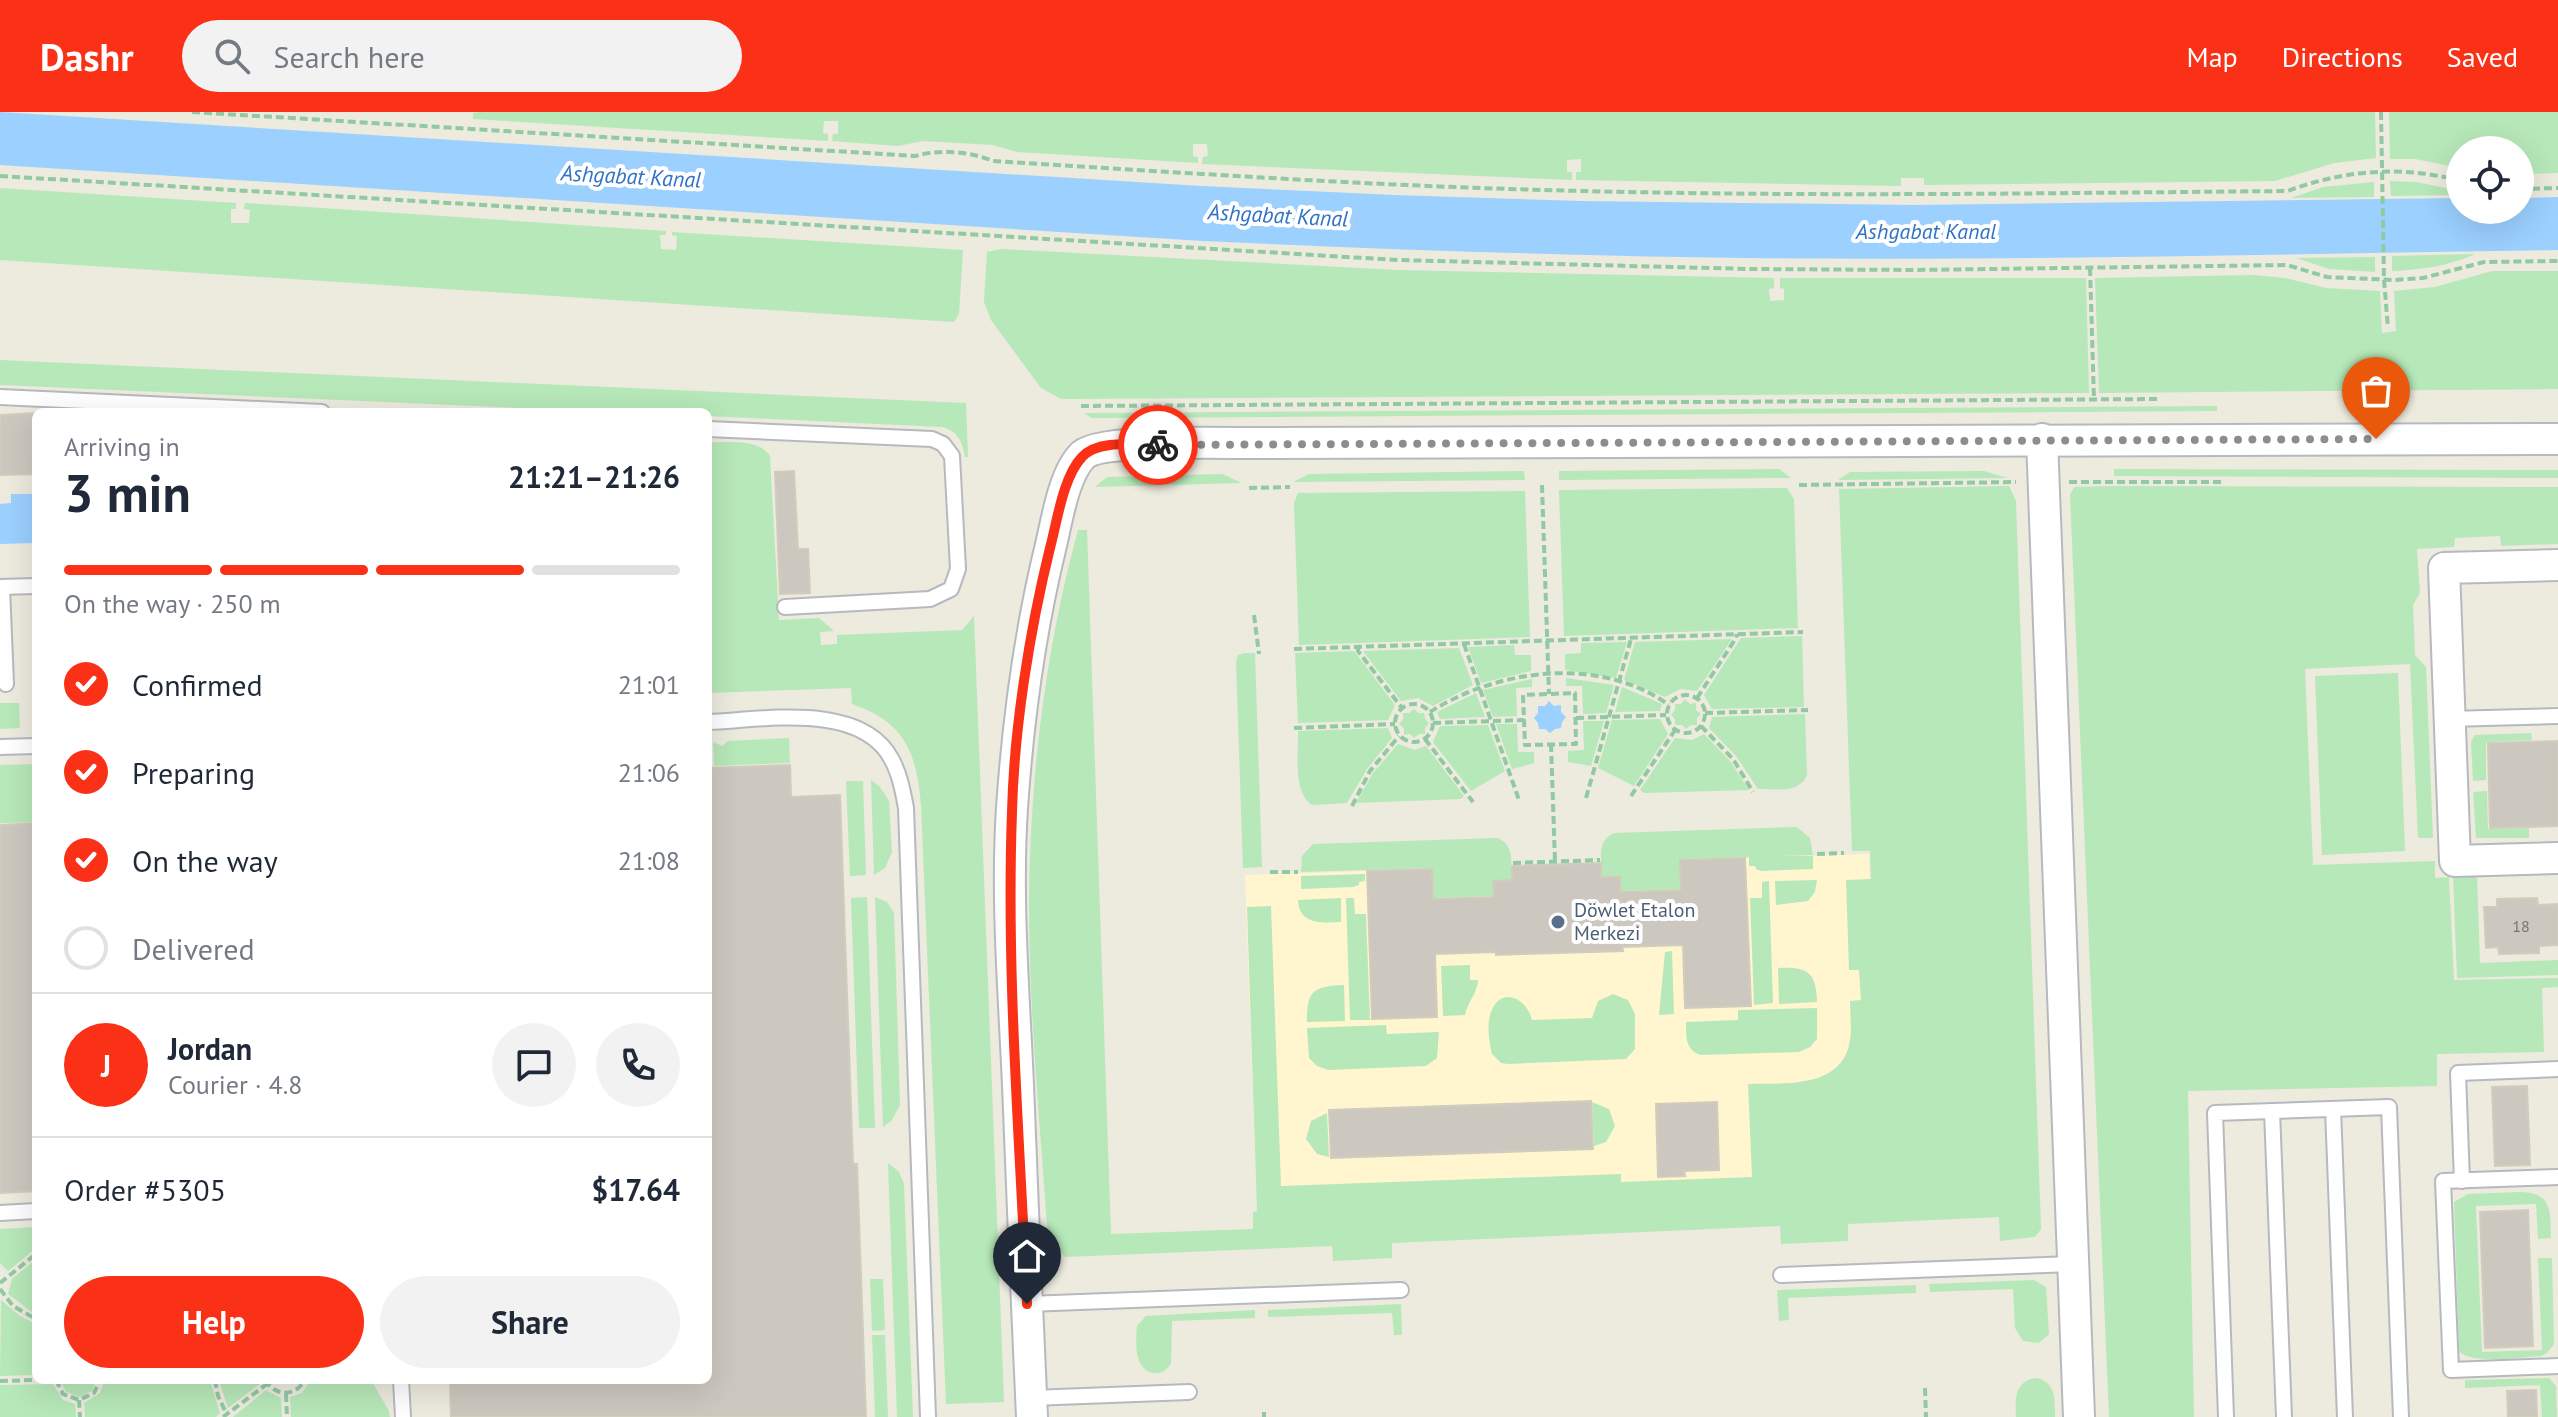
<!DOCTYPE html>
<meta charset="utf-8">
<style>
:root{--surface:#fff;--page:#f2f2f3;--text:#1f2937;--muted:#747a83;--line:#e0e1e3;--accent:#fa3116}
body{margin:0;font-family:"PT Sans",sans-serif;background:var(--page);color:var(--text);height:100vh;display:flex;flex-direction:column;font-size:30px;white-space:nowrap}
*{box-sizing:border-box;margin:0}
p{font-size:26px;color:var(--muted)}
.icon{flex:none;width:44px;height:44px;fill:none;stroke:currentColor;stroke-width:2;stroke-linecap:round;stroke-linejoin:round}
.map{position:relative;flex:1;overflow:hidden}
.details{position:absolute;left:32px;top:296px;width:680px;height:976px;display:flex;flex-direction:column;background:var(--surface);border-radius:12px;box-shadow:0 8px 32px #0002}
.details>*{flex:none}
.controls{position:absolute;left:2446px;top:24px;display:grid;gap:16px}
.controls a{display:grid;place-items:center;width:88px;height:88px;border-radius:50%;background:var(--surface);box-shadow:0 8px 32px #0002;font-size:40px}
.pin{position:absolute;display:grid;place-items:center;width:68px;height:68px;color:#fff;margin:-82px -34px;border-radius:50% 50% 50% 0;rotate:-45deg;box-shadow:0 0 8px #0007}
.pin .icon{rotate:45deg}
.courier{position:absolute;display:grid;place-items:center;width:80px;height:80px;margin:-40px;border:6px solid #fa3116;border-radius:50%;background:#fff;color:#222;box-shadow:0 2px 10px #0007}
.overview em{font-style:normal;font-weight:600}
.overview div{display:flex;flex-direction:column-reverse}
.overview{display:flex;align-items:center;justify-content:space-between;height:136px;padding:0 32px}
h1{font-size:52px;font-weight:600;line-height:60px}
.bar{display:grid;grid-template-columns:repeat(4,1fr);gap:12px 8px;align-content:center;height:96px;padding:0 32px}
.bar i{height:10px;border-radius:6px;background:var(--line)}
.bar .on{background:var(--accent)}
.bar p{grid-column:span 4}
.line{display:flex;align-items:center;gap:20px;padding:0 32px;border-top:2px solid var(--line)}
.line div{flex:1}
.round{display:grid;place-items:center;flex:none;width:84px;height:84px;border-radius:42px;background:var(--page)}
ol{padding:0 32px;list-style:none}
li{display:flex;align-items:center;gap:24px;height:88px}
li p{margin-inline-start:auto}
li .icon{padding:8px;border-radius:50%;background:var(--accent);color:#fff;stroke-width:4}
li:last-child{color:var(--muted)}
li i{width:44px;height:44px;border:4px solid var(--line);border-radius:50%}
.button{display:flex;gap:16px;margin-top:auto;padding:16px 32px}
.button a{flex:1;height:92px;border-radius:48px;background:var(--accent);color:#fff;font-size:32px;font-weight:600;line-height:92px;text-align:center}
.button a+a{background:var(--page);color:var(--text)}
header{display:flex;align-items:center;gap:48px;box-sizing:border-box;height:112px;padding:0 40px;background:var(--accent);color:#fff}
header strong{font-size:38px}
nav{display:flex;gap:44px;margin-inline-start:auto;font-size:28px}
.search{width:560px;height:72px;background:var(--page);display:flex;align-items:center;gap:20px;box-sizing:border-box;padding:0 28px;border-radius:44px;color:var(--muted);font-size:30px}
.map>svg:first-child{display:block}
.commercial{fill:#fff6d0}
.green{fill:#b7e8b9}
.water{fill:#9bd0ff}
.building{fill:#ccc8bf;stroke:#d1ccbc;stroke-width:2}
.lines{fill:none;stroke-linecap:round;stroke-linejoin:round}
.service-casing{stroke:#b6b9bf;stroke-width:18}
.minor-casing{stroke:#b6b9bf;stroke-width:34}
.path{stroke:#90c9a2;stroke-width:4;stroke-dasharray:8 4;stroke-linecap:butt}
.service{stroke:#fff;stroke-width:14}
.minor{stroke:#fff;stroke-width:30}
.done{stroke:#8c8d8d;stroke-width:8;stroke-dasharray:0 14.4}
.route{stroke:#fa3116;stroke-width:10}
.service-dot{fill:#5c6f8a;stroke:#fff;stroke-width:3}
.labels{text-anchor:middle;stroke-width:8;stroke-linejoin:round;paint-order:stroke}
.number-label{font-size:16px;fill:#747678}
.service-label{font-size:20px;fill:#4e5e75;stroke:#fff;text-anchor:start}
.water-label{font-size:22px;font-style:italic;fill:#3173c4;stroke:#fff}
</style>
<header>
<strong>Dashr</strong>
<div class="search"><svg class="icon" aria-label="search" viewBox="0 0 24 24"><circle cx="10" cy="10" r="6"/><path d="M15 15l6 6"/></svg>Search here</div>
<nav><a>Map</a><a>Directions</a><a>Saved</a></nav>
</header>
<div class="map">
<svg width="2558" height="1305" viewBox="0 0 2558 1305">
<rect width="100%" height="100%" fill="#edeade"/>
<!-- commercial -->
<path class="commercial" d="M1869 742 1880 1078 1257 1099 1245 763Z"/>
<!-- green -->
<g class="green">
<path d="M479 0H2375L2376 46 2334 51 2275 69 1924 73V66H1901V74L1576 68V60H1581V47L1567 48V60H1572V68L1202 52 1203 45 1208 44 1207 32H1193V44L1198 45V51L1017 40 993 33 923 29 898 34 832 29 833 22H838V9H824L823 21 828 22V29L473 7V1Z"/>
<path d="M2389 0H2558V61L2520 62V38H2460V56L2415 47H2390Z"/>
<path d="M2390 69 2416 70 2460 79V83L2391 84Z"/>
<path d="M2374 70V85L2291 86 2323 75Z"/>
<path d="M0 76 236 91V97H231V111H249L250 98 244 97 245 91 666 119V123H660L661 137 676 138 677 124 672 123V120L963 138 959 202 954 210 0 148Z"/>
<path d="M1001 137 1397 158 1774 166V176L1769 177 1770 189 1784 188V177L1780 176V166H2086L2089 281 1061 287 1041 276 991 208 984 190 987 140Z"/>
<path d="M2475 142C2448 154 2421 158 2392 159V144Z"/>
<path d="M2375 145V160L2329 157 2296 146Z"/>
<path d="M2492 159H2558V277L2099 281 2095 166 2253 163 2285 166 2326 176 2380 179 2382 221 2396 219 2394 179 2435 175Z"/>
<path d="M0 248 966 291 968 345H965C963 330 957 318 941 315L708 304V300H611L0 273Z"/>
<path d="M2217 294V299L1092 306 1084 301Z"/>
<path d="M708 330C728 331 758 326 770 344L779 508 819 506 834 519 820 520 821 533 837 532V523L962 518 974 504 1004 1290 946 1292 921 694C917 641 905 610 852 592L851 576 708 581Z"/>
<path d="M1779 357 1791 366 1559 368V359Z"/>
<path d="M2114 357 2558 358V366L2114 364Z"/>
<path d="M1524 359 1525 368 1293 370 1309 362Z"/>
<path d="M1984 359 2007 366 1838 368 1850 360Z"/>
<path d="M1222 362 1242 371 1095 375 1107 365Z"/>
<path d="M2009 374 2016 389 2041 1117 2035 1125 2000 1129 1999 1105 1848 1112V1129L1781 1132 1780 1114 1392 1131V1146L1333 1149 1332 1134 1065 1145 1052 1129 1047 1114C1041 1027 1033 940 1030 852 1025 708 1040 557 1078 418H1087L1111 1122 1253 1117V1100L1257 1099 1247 795 1271 794 1281 1074 1621 1062V1070L1752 1065 1748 972C1785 971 1843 977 1850 928 1852 915 1850 902 1850 889L1861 888 1859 858H1849L1846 768 1871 767 1870 739H1852L1839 377Z"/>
<path d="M2110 374 2558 375V432L2501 434 2500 424 2455 426 2454 435 2417 437 2420 481 2413 493 2415 543 2426 555 2433 726H2418L2410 552 2305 557 2313 753 2435 749V766L2449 765 2454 868 2558 866V875L2542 876 2544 940 2437 942V974L2188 979 2194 1305H2109L2070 383 2074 375Z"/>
<path d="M1787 376 1794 387 1798 516 1564 524 1559 378Z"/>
<path d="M1525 379 1530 525 1299 533 1294 391 1298 381Z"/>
<path d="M1802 524 1804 595 1712 597 1704 583 1741 526Z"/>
<path d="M1732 527 1697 579 1680 577 1665 585 1624 568 1635 530Z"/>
<path d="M1627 530 1616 566 1565 558V542L1581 541V531Z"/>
<path d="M1514 533 1515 543H1531V559L1481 571 1468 535Z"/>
<path d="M1459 536 1473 573 1433 594 1418 586 1401 589 1363 539Z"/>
<path d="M1354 539 1395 593 1388 608 1298 611 1295 541Z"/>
<path d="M1244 541H1255L1262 755 1243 756 1236 550 1238 543Z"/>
<path d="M2398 561 2405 739 2322 743 2315 564Z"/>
<path d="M1566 566 1614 573 1606 601 1583 602 1582 574H1566Z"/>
<path d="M1532 567V575L1516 576 1517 604 1493 605 1483 578Z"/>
<path d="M1622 575 1662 592 1660 599 1615 600Z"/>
<path d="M1476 581 1485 605 1440 607 1437 600Z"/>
<path d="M1685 587 1690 592 1696 591V598L1701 602 1697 606V613H1691L1686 617 1682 613H1675V607L1671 603 1675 598V592H1681Z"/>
<path d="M0 591H19L20 616 0 617Z"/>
<path d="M1414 597 1418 601H1424L1425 607 1429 611 1425 616V622H1419L1414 626 1410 622 1404 623V616L1399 612 1403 607V601H1409Z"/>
<path d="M1805 602 1807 663C1799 682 1776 677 1758 677L1736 644 1709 616 1712 605Z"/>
<path d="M1660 607 1668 622 1634 674 1598 656 1612 608Z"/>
<path d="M1583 609H1604L1591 654 1568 650V639L1584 638Z"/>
<path d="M1496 612H1517L1518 640H1534V651L1512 657Z"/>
<path d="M1488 613 1505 659 1471 679 1433 630 1440 614Z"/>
<path d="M1388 616 1392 626 1367 657 1347 691 1312 693C1292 679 1299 641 1298 619Z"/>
<path d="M2531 621 2532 628 2486 630V668L2473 669 2471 630 2475 623Z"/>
<path d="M1704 622 1730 649 1749 678 1644 681 1640 678 1675 626 1692 628Z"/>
<path d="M789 626 790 651 714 654 713 630 722 634 728 629Z"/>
<path d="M1398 632 1415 638 1426 634 1464 684 1461 687 1356 691 1373 661Z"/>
<path d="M36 652V710L0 711V653Z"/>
<path d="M871 668 880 675 889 689 892 740 885 756 874 763Z"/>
<path d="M846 669H863L866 763 850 764Z"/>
<path d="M2487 679 2488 717 2529 716V726H2476L2473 680Z"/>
<path d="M1797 715 1810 726 1813 743 1780 744H1813V757L1761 759 1756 757 1755 754H1749V745L1680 747V777L1621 779V764H1602C1602 747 1596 729 1614 721Z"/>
<path d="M1497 726C1515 732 1511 751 1511 768L1493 769V784L1434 786 1432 756 1301 760 1302 744 1313 732Z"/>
<path d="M1365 762V769L1359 770V773L1353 775 1301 777V764Z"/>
<path d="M2477 764 2480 851 2558 848V863L2457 866 2453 765Z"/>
<path d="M1817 768 1815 780 1808 789 1776 793 1775 769Z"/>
<path d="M1769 769 1773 891 1754 893 1750 786H1762V770Z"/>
<path d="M867 785 875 1016H859L851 786Z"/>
<path d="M875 785 887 790 894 801 900 993 892 1008 883 1015Z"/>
<path d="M1341 786V810C1322 811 1299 813 1298 788Z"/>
<path d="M1346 786H1354L1355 802H1366L1370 908H1350Z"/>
<path d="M1672 839 1674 902 1659 903 1665 840Z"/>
<path d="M1470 853V868H1478C1478 880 1467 891 1465 903L1443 904 1441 854Z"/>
<path d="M1778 856C1807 855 1816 859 1817 890L1779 892Z"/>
<path d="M1344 873 1345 909 1307 910C1306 879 1314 874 1344 873Z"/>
<path d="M1613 882 1628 888 1635 902V937L1626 947 1508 952 1501 951 1492 942C1489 930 1486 910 1492 898 1502 874 1527 887 1532 908L1592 906 1598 889Z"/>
<path d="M1817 896V927L1810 935 1799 940 1701 943C1685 938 1686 924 1686 910L1738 908V898Z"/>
<path d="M1386 913 1387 922 1439 920 1437 946 1426 954 1328 958 1317 954 1309 946 1307 916Z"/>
<path d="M1592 990 1609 997 1615 1014 1606 1030 1594 1034Z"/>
<path d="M1327 1001 1329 1045 1317 1042 1306 1027 1311 1009Z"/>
<path d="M888 1051 899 1060 904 1072 913 1305H897Z"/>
<path d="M2521 1080C2553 1081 2550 1100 2551 1126L2538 1127 2536 1092 2476 1094 2482 1240 2542 1238 2538 1146H2552L2554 1232 2547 1241 2541 1244C2522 1245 2471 1253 2459 1239L2454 1090 2468 1082Z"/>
<path d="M36 1115V1136L8 1159 0 1151V1117Z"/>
<path d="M36 1147V1203L8 1182 12 1167Z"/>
<path d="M870 1167H883L885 1218 872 1219Z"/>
<path d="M2034 1168 2046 1175 2049 1222 2039 1231 2023 1229 2015 1216 2013 1177 1930 1180 1929 1172Z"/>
<path d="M1916 1173V1181L1788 1186 1789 1208 1779 1209 1777 1178Z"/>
<path d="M1 1188 20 1204 36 1212V1263L0 1264Z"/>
<path d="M1401 1192 1402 1223H1394L1392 1201 1268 1205V1198Z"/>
<path d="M1255 1198V1206L1172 1209 1171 1252C1166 1258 1162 1262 1154 1261 1133 1258 1136 1229 1137 1214L1146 1204Z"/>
<path d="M872 1223H885L888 1305H875Z"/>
<path d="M2038 1266C2056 1272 2055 1288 2055 1305H2016C2015 1286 2015 1267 2038 1266Z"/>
<path d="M2549 1266 2556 1274 2557 1305H2542L2540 1273 2465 1276V1268Z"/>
<path d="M60 1268H96L92 1279 79 1285 66 1280Z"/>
<path d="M210 1268 220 1301 216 1305H85L84 1291 100 1281 104 1270Z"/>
<path d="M219 1268H260L261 1271 228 1296Z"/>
<path d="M311 1268H371L389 1299 390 1305H291L290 1285 302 1281Z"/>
<path d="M53 1272 63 1288 75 1292 76 1305H0V1273Z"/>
<path d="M266 1278 281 1286 282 1305H233Z"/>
</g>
<!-- water -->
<g class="water">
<path d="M0 0 1201 74 1394 83 1582 89 1913 93 2460 86V98H2520V86L2558 85V138C2288 142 2018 149 1748 146 1566 144 1385 137 1203 129L0 53Z"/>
<path d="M11 382H32L34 431 0 432V392L11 391Z"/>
<path d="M1549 589 1554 594 1561 593V600L1566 605 1562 610 1561 616 1555 617 1550 621 1545 617H1539L1538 611 1534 606 1538 601V594H1545Z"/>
</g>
<!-- building -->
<g class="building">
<path d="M36 301V362L0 363V303Z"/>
<path d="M794 359 798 437H808L810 481 780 482 775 360Z"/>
<path d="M2558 629V714L2490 716 2488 631Z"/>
<path d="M790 653 791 685 840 683 853 1052H857L866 1305H451L450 1268H708V656Z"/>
<path d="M36 711V1079L0 1081V713Z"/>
<path d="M1745 746 1751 894 1685 896 1683 833 1622 835 1623 839 1522 842 1496 843V840L1435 842 1437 905 1372 907 1367 759 1432 757 1433 787 1494 785 1493 769 1512 768V754L1601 751V765H1620V780L1681 778 1680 748Z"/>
<path d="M2537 786 2538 793 2558 792V833L2539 834V841L2499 842 2498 835 2486 836 2484 795H2497V787Z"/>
<path d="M2527 974 2530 1053 2495 1054 2492 975Z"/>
<path d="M1591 989 1593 1037 1331 1046 1329 998Z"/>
<path d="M1717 990 1719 1058 1684 1059 1685 1064 1658 1065 1656 992Z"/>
<path d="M2528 1098 2533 1234 2485 1236 2480 1100Z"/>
<path d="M2536 1278 2537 1305H2508L2507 1279Z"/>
</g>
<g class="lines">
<defs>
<g id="service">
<path d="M0 285 322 300"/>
<path d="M708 317 932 327 943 332 952 344 958 457 951 477 930 487 785 495"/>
<path d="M0 475 36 474"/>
<path d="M2 475 6 572"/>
<path d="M2449 607 2558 604"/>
<path d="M708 610C762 608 862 589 892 648 900 663 903 680 906 696L928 1305"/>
<path d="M0 635 36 634"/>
<path d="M2333 997 2345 1305"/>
<path d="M2272 999 2284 1305"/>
<path d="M2558 1065 2443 1069 2451 1258 2558 1254"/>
<path d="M2462 1069 2458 961 2558 957"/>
<path d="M0 1101 36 1099"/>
<path d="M1781 1163 2073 1152"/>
<path d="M1027 1192 1401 1178"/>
<path d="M401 1268 403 1305"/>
<path d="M1031 1286 1189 1280"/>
<path d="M2226 1305 2215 1001 2389 995 2401 1305"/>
</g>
<g id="minor">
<path d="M2042 327 2079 1305"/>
<path d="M2558 453 2444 456 2455 749 2558 746"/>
<path d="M1032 1305C1027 1194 1022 1084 1018 973 1014 881 1006 787 1012 696 1018 608 1030 519 1051 433 1057 408 1064 361 1083 343 1103 326 1236 332 1268 331L2558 327"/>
</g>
</defs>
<!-- service casing -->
<use href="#service" class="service-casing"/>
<!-- minor casing -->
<use href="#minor" class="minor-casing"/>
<!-- path -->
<g class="path">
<path d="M192 0 915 44C940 37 968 39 993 49 1190 61 1387 75 1585 79 1819 85 2053 81 2288 79 2343 58 2404 53 2460 69"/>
<path d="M2381 0 2384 168 2388 216"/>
<path d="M0 64 1397 148 1750 157 1915 158 2287 153 2327 165 2394 168 2423 166 2484 150 2558 149"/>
<path d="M2520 77 2558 76"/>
<path d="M2090 156 2094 288"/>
<path d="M1081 294 2158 287"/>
<path d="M2069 370H2222"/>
<path d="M1542 373 1549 582"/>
<path d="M1799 373 2016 370"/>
<path d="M1249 376 1290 375"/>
<path d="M1254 503 1259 542"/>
<path d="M1464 532 1519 688"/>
<path d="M1358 535V539L1402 596"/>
<path d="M1294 537 1803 520"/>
<path d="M1575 581 1576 632 1525 633 1523 583Z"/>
<circle cx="1686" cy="602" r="19"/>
<path d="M1697 586 1736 526 1737 522"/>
<circle cx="1414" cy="611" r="19"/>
<path d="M1430 600C1498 557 1599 543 1669 593"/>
<path d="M1705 601 1808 598"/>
<path d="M1576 606 1666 603"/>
<path d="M1433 611 1524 608"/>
<path d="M1701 614 1733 647 1753 680"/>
<path d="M1294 616 1395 612"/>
<path d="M1425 627 1473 690"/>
<path d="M1551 632 1555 750"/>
<path d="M1631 684 1675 618"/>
<path d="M1586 686 1631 527"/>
<path d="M1352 694 1370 659 1399 624"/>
<path d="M1817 742 1844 741"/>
<path d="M1513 751 1600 748"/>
<path d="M1270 760H1298"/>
<path d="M0 1171 36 1142"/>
<path d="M0 1177 13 1194 36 1207"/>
<path d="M56 1268 63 1282 79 1288 94 1281 100 1268"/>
<path d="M215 1268 218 1284 227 1303"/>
<path d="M265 1268C276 1285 295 1285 305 1268"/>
<path d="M0 1269 36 1268"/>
<path d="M1925 1276 1926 1305"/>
<path d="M286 1282 287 1305"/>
<path d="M79 1288 80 1305"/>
<path d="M1264 1300V1305"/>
<path d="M223 1305 267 1272"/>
</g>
<!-- service -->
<use href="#service" class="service"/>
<!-- minor -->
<use href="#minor" class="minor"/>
</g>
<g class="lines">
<!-- done -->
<path class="done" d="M1158 333 2376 327"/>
<!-- route -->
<path class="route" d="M1027 1192C1020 1028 1006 864 1012 700 1014 616 1030 517 1050 436 1057 410 1063 365 1082 345 1098 327 1136 333 1158 333"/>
</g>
<!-- markers -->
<circle class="service-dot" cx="1558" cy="810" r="8"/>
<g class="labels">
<!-- number labels -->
<g class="number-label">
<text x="2521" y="820">18</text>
</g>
<!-- service labels -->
<g class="service-label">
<text x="1574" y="805">Döwlet Etalon<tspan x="1574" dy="23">Merkezi</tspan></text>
</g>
<!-- water labels -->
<g class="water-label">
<text transform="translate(631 64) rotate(3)" y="8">Ashgabat Kanal</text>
<text transform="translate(1278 103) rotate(3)" y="8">Ashgabat Kanal</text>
<text x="1926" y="127">Ashgabat Kanal</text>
</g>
</g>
</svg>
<div class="controls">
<a><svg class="icon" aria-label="locate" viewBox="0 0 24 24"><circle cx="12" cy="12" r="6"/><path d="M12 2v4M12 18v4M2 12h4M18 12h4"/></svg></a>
</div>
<div class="pin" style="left:2376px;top:327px;background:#ea580c"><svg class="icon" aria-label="bag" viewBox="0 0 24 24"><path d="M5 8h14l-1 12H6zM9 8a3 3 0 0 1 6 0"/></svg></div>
<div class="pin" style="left:1027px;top:1192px;background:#1f2937"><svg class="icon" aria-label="home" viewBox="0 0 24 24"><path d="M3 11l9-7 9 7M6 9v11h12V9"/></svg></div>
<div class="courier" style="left:1158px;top:333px"><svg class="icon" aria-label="bike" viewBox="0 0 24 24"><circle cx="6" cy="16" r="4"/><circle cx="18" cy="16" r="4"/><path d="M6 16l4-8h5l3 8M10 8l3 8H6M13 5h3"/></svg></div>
<section class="details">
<div class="overview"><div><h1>3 min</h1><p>Arriving in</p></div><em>21:21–21:26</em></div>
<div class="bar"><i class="on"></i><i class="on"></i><i class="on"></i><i></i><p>On the way · 250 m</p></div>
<ol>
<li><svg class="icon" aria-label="check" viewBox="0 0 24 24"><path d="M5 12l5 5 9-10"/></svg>Confirmed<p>21:01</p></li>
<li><svg class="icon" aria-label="check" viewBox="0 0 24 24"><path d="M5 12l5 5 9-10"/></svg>Preparing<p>21:06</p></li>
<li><svg class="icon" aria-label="check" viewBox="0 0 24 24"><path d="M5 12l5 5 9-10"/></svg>On the way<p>21:08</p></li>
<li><i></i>Delivered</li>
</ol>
<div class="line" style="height:144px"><b class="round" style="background:var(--accent);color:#fff">J</b><div><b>Jordan</b><p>Courier · 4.8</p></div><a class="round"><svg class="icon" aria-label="chat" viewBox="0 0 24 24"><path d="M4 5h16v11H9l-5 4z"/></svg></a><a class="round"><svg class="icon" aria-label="phone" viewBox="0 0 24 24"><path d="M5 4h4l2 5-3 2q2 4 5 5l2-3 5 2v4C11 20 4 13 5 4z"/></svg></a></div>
<div class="line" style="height:104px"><div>Order #5305</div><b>$17.64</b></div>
<div class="button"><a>Help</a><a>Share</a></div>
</section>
</div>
